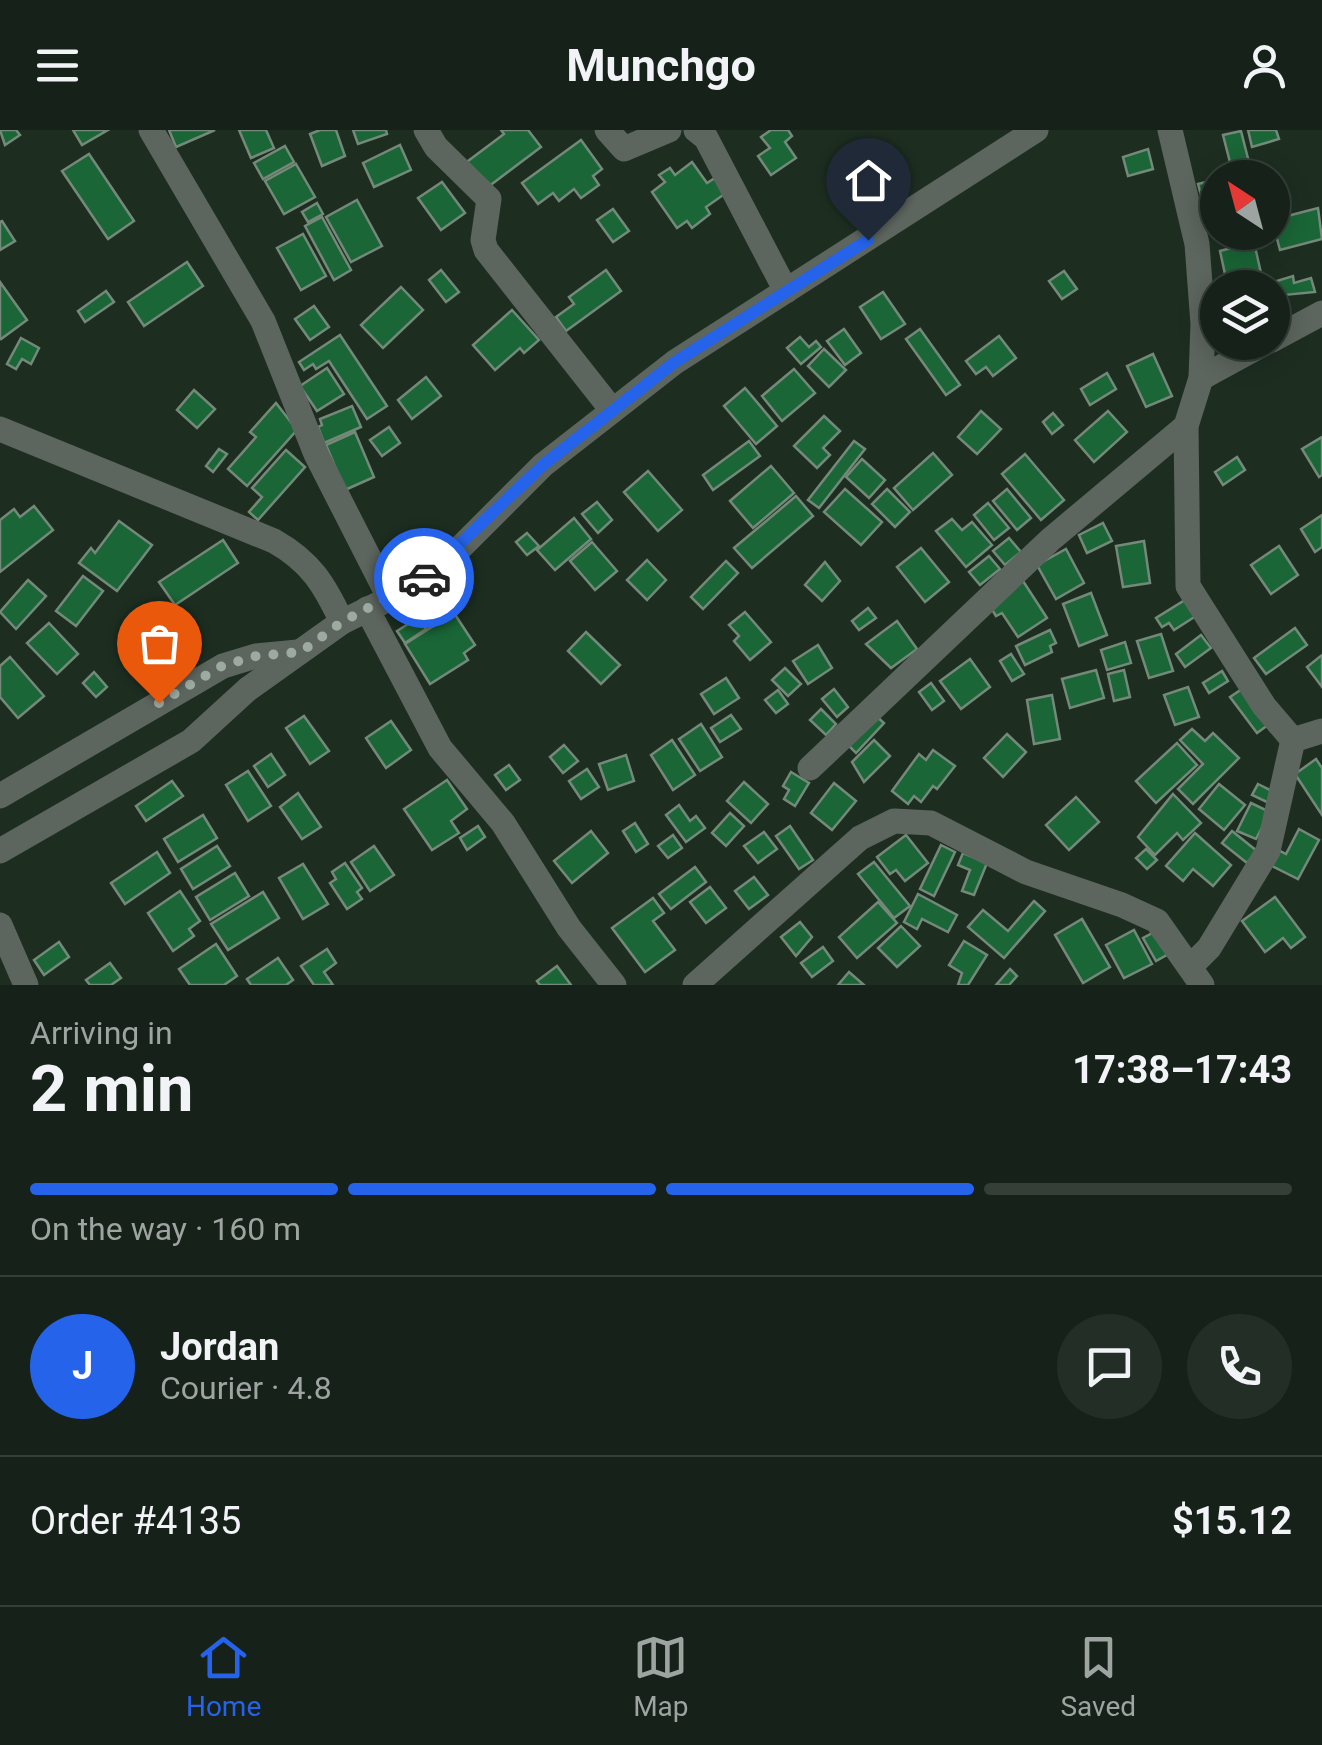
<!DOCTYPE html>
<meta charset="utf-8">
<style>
:root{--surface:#162219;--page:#232f26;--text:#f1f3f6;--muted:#9ea4a2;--line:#353f38;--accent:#2563eb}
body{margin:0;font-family:Roboto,sans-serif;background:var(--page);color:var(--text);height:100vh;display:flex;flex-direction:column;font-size:38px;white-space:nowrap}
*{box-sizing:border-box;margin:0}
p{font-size:32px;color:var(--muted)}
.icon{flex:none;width:55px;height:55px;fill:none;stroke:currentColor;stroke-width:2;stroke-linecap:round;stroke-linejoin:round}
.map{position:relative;height:855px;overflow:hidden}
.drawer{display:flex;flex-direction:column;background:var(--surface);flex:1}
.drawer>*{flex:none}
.needle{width:65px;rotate:324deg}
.controls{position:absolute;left:1200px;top:30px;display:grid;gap:20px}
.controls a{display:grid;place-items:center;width:90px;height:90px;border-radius:50%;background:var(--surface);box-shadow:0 5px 25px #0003,0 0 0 2px var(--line);font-size:50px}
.pin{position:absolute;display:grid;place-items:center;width:85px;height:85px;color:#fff;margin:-102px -42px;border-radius:50% 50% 50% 0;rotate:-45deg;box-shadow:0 0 10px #0007}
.pin .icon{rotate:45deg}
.courier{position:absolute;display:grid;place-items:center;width:100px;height:100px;margin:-50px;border:8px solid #2563eb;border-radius:50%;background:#fff;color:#222;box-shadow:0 2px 12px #0007}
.overview em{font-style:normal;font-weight:700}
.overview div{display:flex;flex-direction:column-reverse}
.overview{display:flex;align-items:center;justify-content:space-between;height:170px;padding:0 30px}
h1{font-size:65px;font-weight:700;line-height:75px}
.bar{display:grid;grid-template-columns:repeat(4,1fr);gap:15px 10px;align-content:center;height:120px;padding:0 30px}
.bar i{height:12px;border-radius:8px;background:var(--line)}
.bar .on{background:var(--accent)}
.bar p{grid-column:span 4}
.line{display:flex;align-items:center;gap:25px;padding:0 30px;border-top:2px solid var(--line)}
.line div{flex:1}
.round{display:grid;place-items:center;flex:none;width:105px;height:105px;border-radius:52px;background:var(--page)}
header{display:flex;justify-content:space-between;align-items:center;height:130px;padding:0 30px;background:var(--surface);font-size:45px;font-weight:700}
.dock{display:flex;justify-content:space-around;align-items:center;height:140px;border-top:2px solid var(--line);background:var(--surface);font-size:28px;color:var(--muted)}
.dock a{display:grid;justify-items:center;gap:5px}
.dock .on{color:var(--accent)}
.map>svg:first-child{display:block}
.building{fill:#1a6637;stroke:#75897a;stroke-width:2.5}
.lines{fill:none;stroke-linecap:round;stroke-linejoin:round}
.minor{stroke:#5d655f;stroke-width:25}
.done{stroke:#9caa9f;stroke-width:10;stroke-dasharray:0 18}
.route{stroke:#2563eb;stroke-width:12}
</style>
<header><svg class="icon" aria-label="menu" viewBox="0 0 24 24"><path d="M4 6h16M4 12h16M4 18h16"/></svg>Munchgo<svg class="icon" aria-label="person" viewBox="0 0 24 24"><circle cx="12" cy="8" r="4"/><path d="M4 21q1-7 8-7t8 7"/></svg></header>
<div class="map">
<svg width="1322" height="855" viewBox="0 0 1322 855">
<rect width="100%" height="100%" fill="#1d2e21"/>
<!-- building -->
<g class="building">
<path d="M0 0H16L20 5 5 15Z"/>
<path d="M73 0H108L82 15Z"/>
<path d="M169 0H215L176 17Z"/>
<path d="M239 0H266L274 18 251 28Z"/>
<path d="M320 0H336L345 26 322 36 310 4Z"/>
<path d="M353 0H386L387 4 358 14Z"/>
<path d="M501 0H528L541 17 484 60 464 34 504 4Z"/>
<path d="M771 0H788L792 6 785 12 796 28 771 45 758 26 770 18 761 7Z"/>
<path d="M1248 0H1276L1279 9 1252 17Z"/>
<path d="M1241 1 1253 48H1234L1223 5Z"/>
<path d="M581 10 602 39 593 46 599 55 581 68 574 59 559 71 553 63 538 74 522 53Z"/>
<path d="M400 15 411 40 374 57 363 33Z"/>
<path d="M285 16 294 32 263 49 254 33Z"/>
<path d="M1148 19 1153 39 1128 46 1123 27Z"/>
<path d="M89 24 134 91 108 109 62 41Z"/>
<path d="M692 32 707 53 715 48 726 63 706 77 710 84 692 98 687 91 677 98 652 62 665 52 659 45 670 38 675 45Z"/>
<path d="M296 34 315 67 284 84 265 51Z"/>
<path d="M1218 49V65L1202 69 1198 54Z"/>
<path d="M442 52 465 83 441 100 418 68Z"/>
<path d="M357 70 382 116 351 132 326 87Z"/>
<path d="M317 73 323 84 308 92 302 82Z"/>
<path d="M1218 74 1219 102 1212 104 1204 78Z"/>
<path d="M1318 78 1322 109 1280 120 1272 90Z"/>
<path d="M613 79 629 101 613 112 597 90Z"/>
<path d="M322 87 351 140 334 150 305 96Z"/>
<path d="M2 91 15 111 0 120V92Z"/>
<path d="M303 104 326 146 301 160 277 118Z"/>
<path d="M1254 112 1263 152 1228 158 1220 121Z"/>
<path d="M187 132 203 156 144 196 128 172Z"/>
<path d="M441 140 459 162 446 172 429 150Z"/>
<path d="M606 140 621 161 566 201 556 187 574 174 569 167Z"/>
<path d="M1064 141 1077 159 1062 169 1049 151Z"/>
<path d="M1293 146 1294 153 1311 148 1315 162 1274 166 1270 153Z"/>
<path d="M0 152 27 190 1 209 0 208Z"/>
<path d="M401 157 423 180 383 218 361 195Z"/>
<path d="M106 161 114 172 85 192 78 181Z"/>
<path d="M883 162 905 194 881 209 860 177Z"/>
<path d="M314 176 329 197 310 210 295 189Z"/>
<path d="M512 180 539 210 524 223 520 218 495 240 473 215Z"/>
<path d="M844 199 861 223 845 235 827 211Z"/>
<path d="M920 199 960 255 946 265 906 209Z"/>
<path d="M340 205 387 276 367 289 329 231 316 239 313 234 304 240 299 232Z"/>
<path d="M999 206 1016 228 993 246 986 237 976 244 966 231Z"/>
<path d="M800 207 809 217 816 211 821 217 801 234 787 218Z"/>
<path d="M21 208 39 218 31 234 22 229 16 239 7 234Z"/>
<path d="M824 219 846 240 829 257 808 236Z"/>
<path d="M1153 224 1172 266 1146 277 1127 236Z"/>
<path d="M327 238 344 264 317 281 300 256Z"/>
<path d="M794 239 815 263 782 291 762 266Z"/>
<path d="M1107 243 1116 259 1090 275 1081 259Z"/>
<path d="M426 247 441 266 412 289 398 270Z"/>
<path d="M745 258 777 296 756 314 724 276Z"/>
<path d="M194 260 215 279 197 298 177 280Z"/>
<path d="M276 273 297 300 247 356 228 339 256 307 250 302Z"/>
<path d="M352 276 361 297 324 313 318 297 322 295 320 289Z"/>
<path d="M981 281 1001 299 977 324 958 307Z"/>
<path d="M1108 281 1127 302 1094 332 1075 310Z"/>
<path d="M1053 283 1063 295 1052 304 1043 292Z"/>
<path d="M824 286 840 301 823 318 830 325 817 338 794 316Z"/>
<path d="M389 297 400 313 382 326 370 310Z"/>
<path d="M355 302 374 347 345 360 326 315Z"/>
<path d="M1322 307V345L1319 347 1302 319Z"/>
<path d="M749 311 760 326 713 360 703 345Z"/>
<path d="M854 311 865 319 819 378 808 370Z"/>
<path d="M219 319 227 324 213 342 206 336Z"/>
<path d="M286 320 305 337 258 390 249 382 262 367 252 358Z"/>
<path d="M933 323 952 345 913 380 894 358Z"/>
<path d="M1025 324 1064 370 1041 390 1002 344Z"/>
<path d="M1237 327 1245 340 1223 355 1215 342Z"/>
<path d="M862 329 885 350 869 368 846 347Z"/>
<path d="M771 336 794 363 753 398 730 371Z"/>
<path d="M648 341 682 380 658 401 624 362Z"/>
<path d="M845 359 882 392 861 415 824 382Z"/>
<path d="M887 359 910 382 895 397 872 374Z"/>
<path d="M1007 359 1031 388 1017 400 993 371Z"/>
<path d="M796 366 813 386 752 438 734 418Z"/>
<path d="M597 372 612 390 598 403 582 384Z"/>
<path d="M988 373 1009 398 994 410 974 385Z"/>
<path d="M34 376 53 400 0 442V390L14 379 20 387Z"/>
<path d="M1322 385V417L1315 422 1301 399Z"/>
<path d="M574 388 591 409 555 440 537 420Z"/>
<path d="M952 389 962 400 972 392 992 415 966 437 936 401Z"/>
<path d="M119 391 152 415 117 461 79 433 91 418 95 423Z"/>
<path d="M1103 393 1112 411 1087 423 1079 405Z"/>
<path d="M527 403 539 416 527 425 516 412Z"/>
<path d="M1009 408 1021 422 1005 435 993 421Z"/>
<path d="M223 410 238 433 175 475 159 452Z"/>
<path d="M1144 411 1150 453 1123 457 1116 416Z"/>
<path d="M592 412 617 441 595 460 570 431Z"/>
<path d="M1279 416 1298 445 1271 464 1251 435Z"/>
<path d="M921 418 949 452 925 472 897 437Z"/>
<path d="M1066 419 1084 453 1056 469 1037 435Z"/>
<path d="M989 426 1000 439 980 455 969 442Z"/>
<path d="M647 430 666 450 647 470 627 450Z"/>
<path d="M726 431 738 443 703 479 691 467Z"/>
<path d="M825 432 840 451 822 471 805 455Z"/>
<path d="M83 446 103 461 76 496 56 481Z"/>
<path d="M28 450 46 466 16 499 0 482Z"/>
<path d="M1023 451 1047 488 1018 507 1002 483 996 486 988 473Z"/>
<path d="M1091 463 1107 505 1079 516 1063 474Z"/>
<path d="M1185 470 1196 486 1174 500 1169 493 1162 497 1156 488Z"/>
<path d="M868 478 876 488 859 500 852 491Z"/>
<path d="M745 482 771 512 750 530 734 511 739 506 729 495Z"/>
<path d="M454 483 475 515 464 523 468 530 430 554 405 514Z"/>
<path d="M419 487 426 499 405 513 397 501Z"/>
<path d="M897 491 917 519 891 538 866 514Z"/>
<path d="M49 493 78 524 57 544 27 513Z"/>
<path d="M1295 498 1307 515 1266 544 1254 528Z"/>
<path d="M1050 500 1056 513 1050 516 1052 522 1025 535 1016 516Z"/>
<path d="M586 502 620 535 601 554 568 521Z"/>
<path d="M1161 504 1173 541 1149 548 1137 511Z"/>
<path d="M1201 505 1211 518 1185 537 1176 524Z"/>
<path d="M1125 512 1131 533 1107 540 1101 520Z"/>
<path d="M818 515 832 538 808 554 793 531Z"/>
<path d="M1011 524 1024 544 1012 551 1000 531Z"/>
<path d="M1322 525V557L1307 537Z"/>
<path d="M10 527 44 566 18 588 0 567V536Z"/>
<path d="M970 529 990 557 961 579 940 551Z"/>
<path d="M785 538 801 554 788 566 772 550Z"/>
<path d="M1096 540 1104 568 1070 578 1062 549Z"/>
<path d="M1124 540 1130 567 1114 571 1108 544Z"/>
<path d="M1222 541 1228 551 1209 563 1203 553Z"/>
<path d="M94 542 107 557 96 567 83 553Z"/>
<path d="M726 548 739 568 714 584 701 564Z"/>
<path d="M931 553 944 571 932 580 919 562Z"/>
<path d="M1188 557 1199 587 1175 595 1164 565Z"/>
<path d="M834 559 848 577 837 587 822 569Z"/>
<path d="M1242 559 1268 595 1257 603 1230 567Z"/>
<path d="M778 560 788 574 776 583 765 570Z"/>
<path d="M1052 565 1060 609 1034 614 1027 570Z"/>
<path d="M821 579 836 594 826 605 810 590Z"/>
<path d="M731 585 741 599 720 612 711 598Z"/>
<path d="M304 586 329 621 310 634 286 598Z"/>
<path d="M876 586 884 593 856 623 848 615Z"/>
<path d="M391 591 411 620 386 638 366 608Z"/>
<path d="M701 594 722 627 700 641 679 609Z"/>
<path d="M1192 599 1205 611 1213 603 1239 628 1193 674 1178 659 1203 634 1180 610Z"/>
<path d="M1007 604 1026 622 1003 647 984 628Z"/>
<path d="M672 610 695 645 673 660 651 625Z"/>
<path d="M874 610 890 626 864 652 852 632Z"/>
<path d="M1177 613 1197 635 1156 673 1136 651Z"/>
<path d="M564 615 578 631 563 643 550 627Z"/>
<path d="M933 620 955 636 937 659 933 656 921 672 914 666 908 674 892 661 919 624 926 630Z"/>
<path d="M271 624 285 645 268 657 254 636Z"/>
<path d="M626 625 634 651 608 660 599 634Z"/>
<path d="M1316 629 1322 638V685L1295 644Z"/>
<path d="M509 635 520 650 506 660 495 645Z"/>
<path d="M587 639 599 657 581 669 569 651Z"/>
<path d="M248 641 271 676 248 691 226 655Z"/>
<path d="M791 642 809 653 795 676 784 669 789 660 783 656Z"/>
<path d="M447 650 467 679 451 691 459 703 432 720 404 679Z"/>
<path d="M172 651 183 666 146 691 136 676Z"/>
<path d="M744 652 768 674 751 693 727 671Z"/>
<path d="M834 653 856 671 832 700 811 683Z"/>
<path d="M1219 654 1245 675 1224 700 1199 679Z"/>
<path d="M1258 654 1274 662 1269 673 1252 665Z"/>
<path d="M298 663 321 697 302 709 280 677Z"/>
<path d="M1173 664 1201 693 1183 710 1177 703 1155 725 1138 707Z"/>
<path d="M1076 667 1099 692 1069 720 1046 695Z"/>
<path d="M1251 673 1270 682 1256 709 1237 701Z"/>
<path d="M679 675 690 691 696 686 705 698 686 712 666 685Z"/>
<path d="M730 683 744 696 726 716 712 703Z"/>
<path d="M203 685 217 708 178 732 164 709Z"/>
<path d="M635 693 648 714 636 722 623 701Z"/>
<path d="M478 696 485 707 467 720 460 708Z"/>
<path d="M790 696 813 730 799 739 776 706Z"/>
<path d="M1299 699 1319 710 1298 749 1272 736 1280 721 1286 724Z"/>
<path d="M591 701 608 723 572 753 554 731Z"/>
<path d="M1232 701 1257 721 1247 733 1222 713Z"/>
<path d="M764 702 777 719 758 733 744 716Z"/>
<path d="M1195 703 1231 735 1213 756 1193 739 1183 751 1166 736Z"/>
<path d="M673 705 682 718 668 728 658 716Z"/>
<path d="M906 705 928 733 905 751 896 740 890 744 877 727Z"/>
<path d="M941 715 955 722 934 766 920 759Z"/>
<path d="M217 716 230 736 193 759 181 739Z"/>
<path d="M374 716 394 745 370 761 351 732Z"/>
<path d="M1146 719 1157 730 1147 739 1136 728Z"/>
<path d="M157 722 170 743 125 774 111 753Z"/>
<path d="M963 723 987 733 974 765 962 761 970 740 958 735Z"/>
<path d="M874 732 910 776 894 788 858 744Z"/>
<path d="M345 733 362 758 357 762 362 769 347 779 330 753 336 749 332 742Z"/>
<path d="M303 734 328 774 303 789 279 748Z"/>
<path d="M695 737 706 752 671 779 659 764Z"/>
<path d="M235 743 249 766 210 790 196 767Z"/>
<path d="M754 747 768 765 749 779 735 761Z"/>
<path d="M710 757 726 778 706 793 690 772Z"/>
<path d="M180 761 200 791 189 799 194 806 173 821 148 783Z"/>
<path d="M263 762 279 788 228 820 211 794Z"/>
<path d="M918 764 957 785 948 802 922 789 917 799 904 792Z"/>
<path d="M1275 767 1305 807 1291 818 1283 808 1265 822 1242 791Z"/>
<path d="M653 768 664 783 653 791 675 820 645 842 612 798Z"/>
<path d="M1034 771 1045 781 1004 828 968 797 983 780 1008 801Z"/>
<path d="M878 772 897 793 857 828 839 807Z"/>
<path d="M1082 789 1110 837 1083 853 1055 805Z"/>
<path d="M800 792 812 807 796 826 781 807Z"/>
<path d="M901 796 920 816 897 837 878 818Z"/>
<path d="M1160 799 1172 822 1156 831 1143 808Z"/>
<path d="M1134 800 1152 834 1124 848 1106 815Z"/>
<path d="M964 811 987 825 968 855H958L962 843 949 835Z"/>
<path d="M59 812 69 827 44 845 34 830Z"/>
<path d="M216 814 237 846 224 855H190L179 839Z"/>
<path d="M823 817 833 831 812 847 801 833Z"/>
<path d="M327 819 336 833 324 842 333 855H314L301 836Z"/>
<path d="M278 828 293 850 286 855H251L247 849Z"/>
<path d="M110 833 121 848 111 855H90L86 850Z"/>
<path d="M557 836 571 855H540L537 851Z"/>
<path d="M1010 839 1017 846 1009 855H996Z"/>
<path d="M849 842 864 855H838Z"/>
</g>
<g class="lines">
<!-- minor -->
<g class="minor">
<path d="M151 0 263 191 316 324 390 469"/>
<path d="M426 0 436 17 489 69 483 110 486 120 612 280"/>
<path d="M607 0 624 19 669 0"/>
<path d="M696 0 706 8 786 161"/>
<path d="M1170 0 1197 114 1203 194 1201 248 1186 296 1188 456 1264 576 1293 610"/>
<path d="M1272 210 1322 183"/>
<path d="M1201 248 1267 212"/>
<path d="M0 299 274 411C311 432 324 454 342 492"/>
<path d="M367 479 440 618 503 693 569 798 614 855"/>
<path d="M1293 610 1322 601"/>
<path d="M810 638 1050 410 1186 296"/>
<path d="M0 666 223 536 256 526 298 522"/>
<path d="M0 721 191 611 248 559 342 492 413 457 449 429 543 335 675 232 1036 0"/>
<path d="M0 795 26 855"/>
<path d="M1191 836 1209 818 1268 721 1293 610"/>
<path d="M695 855 860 708 894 691 931 693 1026 742 1122 775 1157 791 1202 855"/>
</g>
</g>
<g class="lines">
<!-- done -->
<path class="done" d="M159 573 222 536 256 526 301 522 342 492 424 448"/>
<!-- route -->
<path class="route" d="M424 448 543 335 675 232 868 110"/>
</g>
</svg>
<div class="controls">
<a><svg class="needle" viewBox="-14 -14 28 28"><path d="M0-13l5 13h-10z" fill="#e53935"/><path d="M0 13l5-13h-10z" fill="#9ea4a2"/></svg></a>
<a><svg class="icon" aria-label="layers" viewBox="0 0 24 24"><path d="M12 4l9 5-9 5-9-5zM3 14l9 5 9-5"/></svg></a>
</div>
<div class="pin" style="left:159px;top:573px;background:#ea580c"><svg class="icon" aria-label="bag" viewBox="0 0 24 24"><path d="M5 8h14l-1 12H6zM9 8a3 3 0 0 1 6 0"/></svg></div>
<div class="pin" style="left:868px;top:110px;background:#1f2937"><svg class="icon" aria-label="home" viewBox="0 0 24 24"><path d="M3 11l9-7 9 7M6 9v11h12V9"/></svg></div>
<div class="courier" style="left:424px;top:448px"><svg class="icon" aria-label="car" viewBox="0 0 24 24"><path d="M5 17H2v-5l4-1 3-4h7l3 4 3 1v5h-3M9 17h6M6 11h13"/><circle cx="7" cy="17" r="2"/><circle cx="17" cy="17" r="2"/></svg></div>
</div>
<section class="drawer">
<div class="overview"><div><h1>2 min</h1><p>Arriving in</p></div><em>17:38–17:43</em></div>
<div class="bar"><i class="on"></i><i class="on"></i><i class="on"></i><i></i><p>On the way · 160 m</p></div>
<div class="line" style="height:180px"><b class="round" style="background:var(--accent);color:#fff">J</b><div><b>Jordan</b><p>Courier · 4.8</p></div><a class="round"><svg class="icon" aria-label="chat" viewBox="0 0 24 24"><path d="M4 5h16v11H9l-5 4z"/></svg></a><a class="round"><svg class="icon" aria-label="phone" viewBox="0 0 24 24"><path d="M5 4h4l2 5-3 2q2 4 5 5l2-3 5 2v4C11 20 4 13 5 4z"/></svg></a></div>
<div class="line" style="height:130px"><div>Order #4135</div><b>$15.12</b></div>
</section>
<nav class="dock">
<a class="on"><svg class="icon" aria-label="home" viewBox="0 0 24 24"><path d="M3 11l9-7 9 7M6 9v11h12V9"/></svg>Home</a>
<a><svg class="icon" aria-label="map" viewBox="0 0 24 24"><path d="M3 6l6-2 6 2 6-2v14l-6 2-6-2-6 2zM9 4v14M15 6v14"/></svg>Map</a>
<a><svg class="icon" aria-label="saved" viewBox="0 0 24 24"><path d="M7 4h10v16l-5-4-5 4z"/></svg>Saved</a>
</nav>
